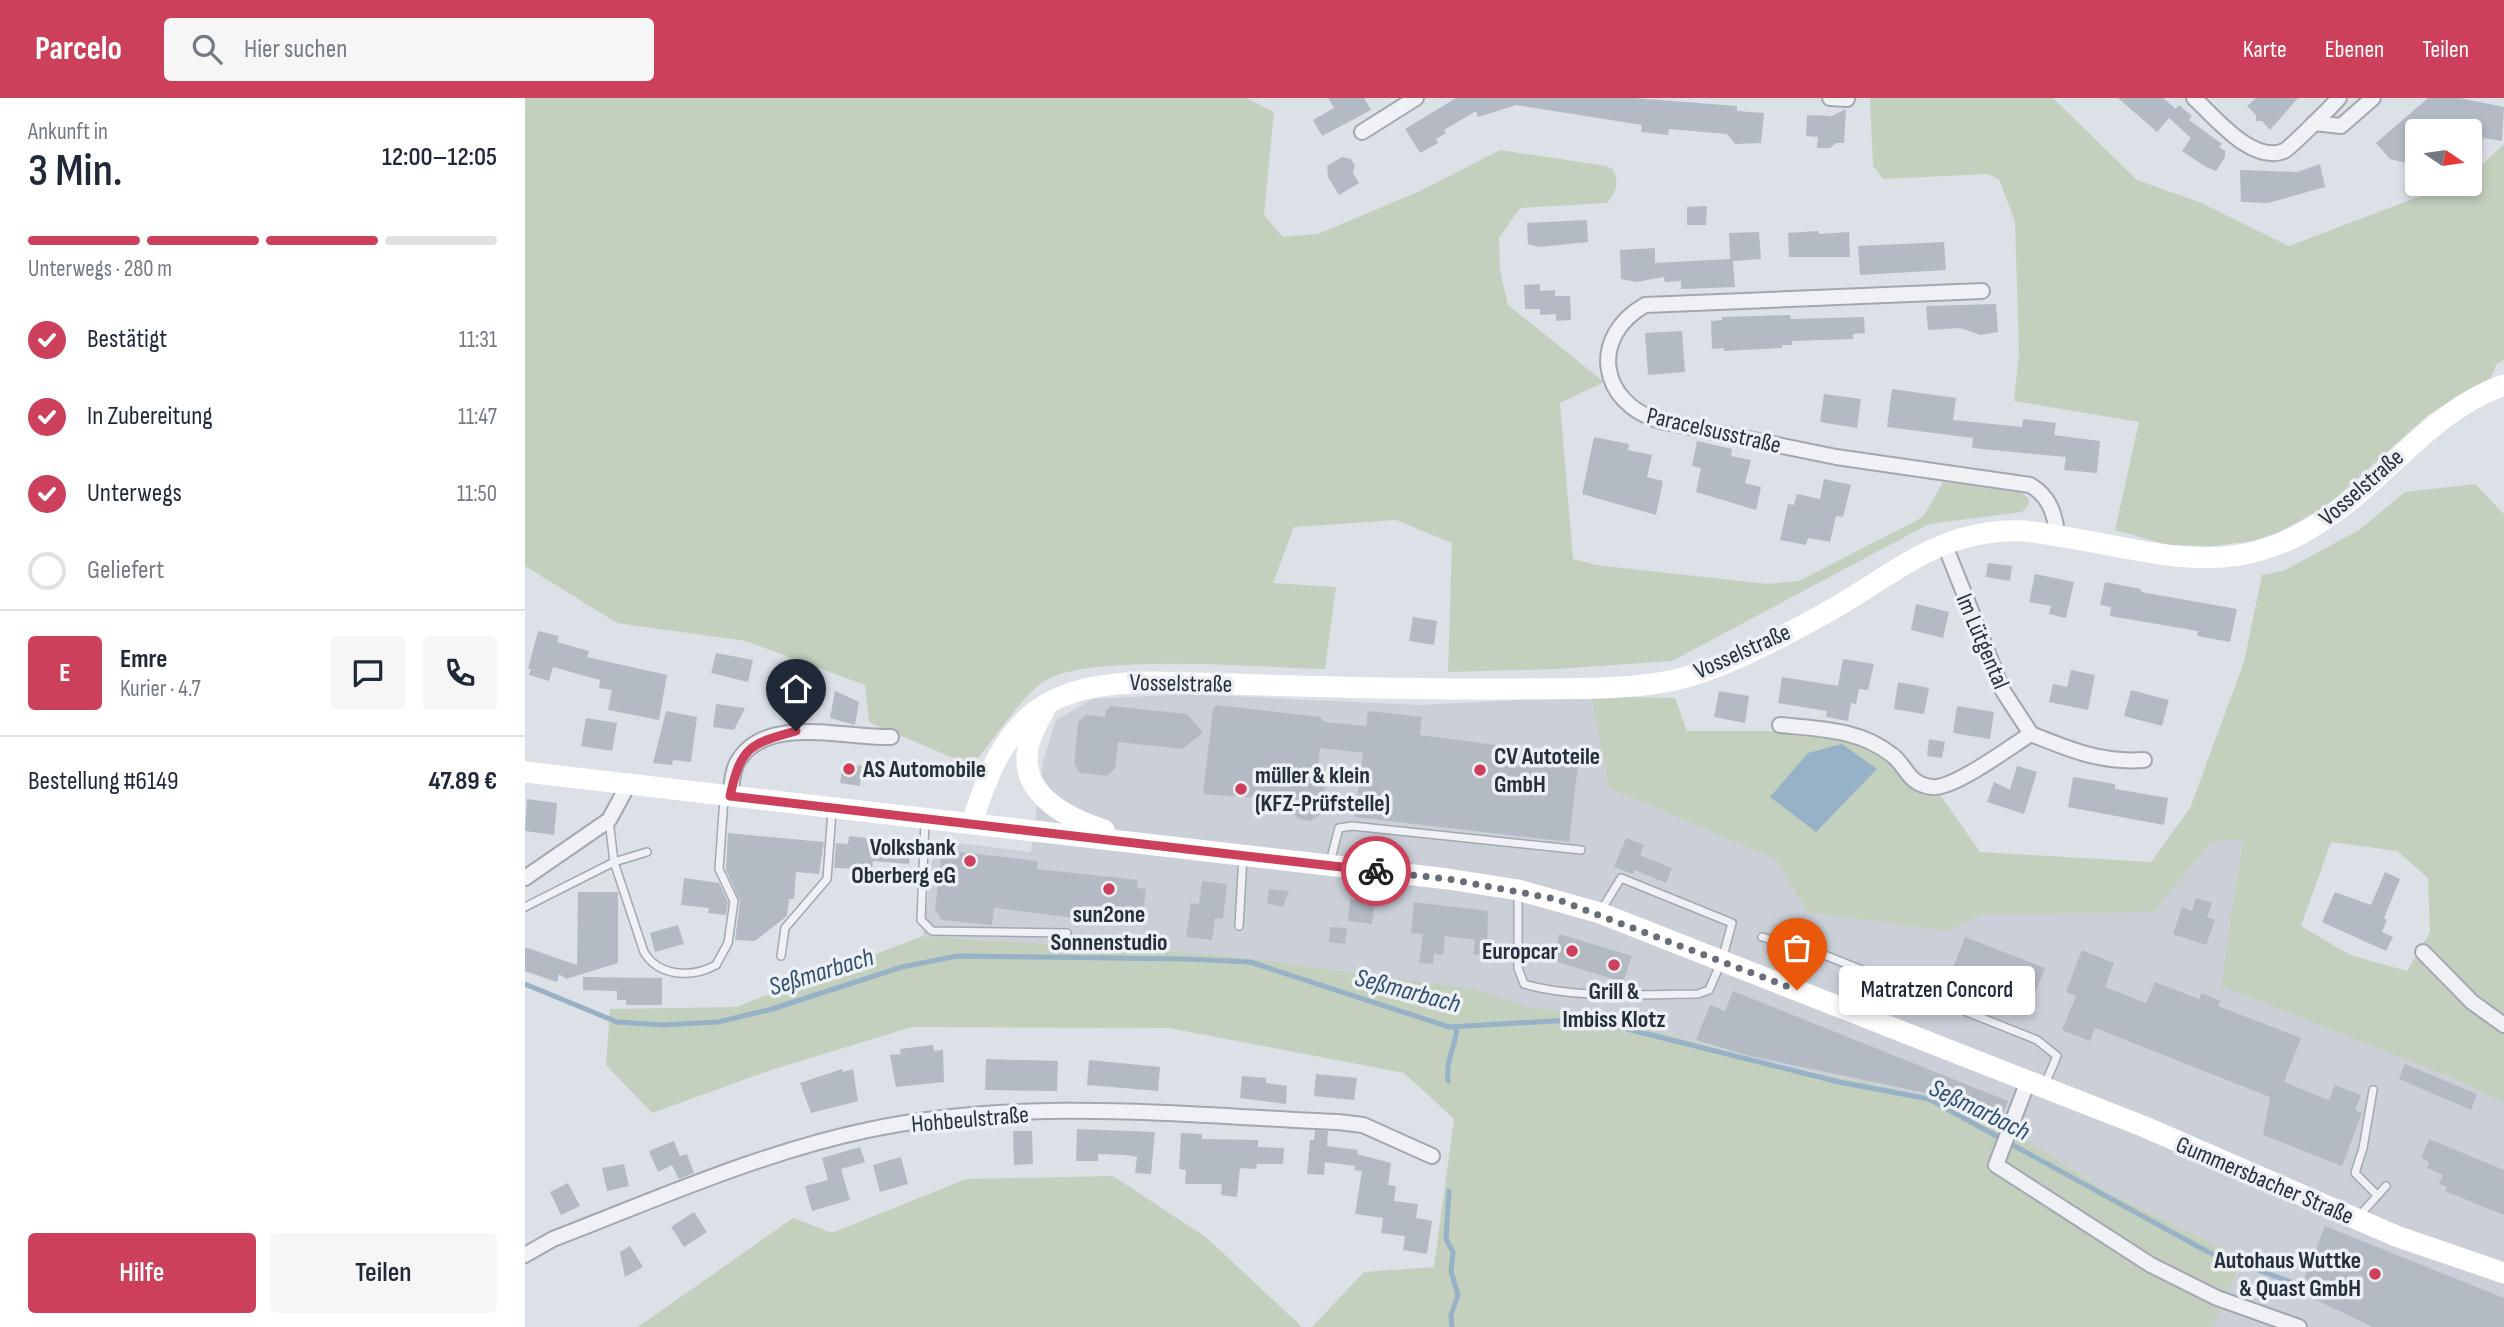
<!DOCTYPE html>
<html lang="de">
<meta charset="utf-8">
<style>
:root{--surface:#fff;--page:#f6f6f7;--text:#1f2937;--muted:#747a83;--line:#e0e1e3;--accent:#cd405c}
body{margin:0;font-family:"Sofia Sans Condensed",sans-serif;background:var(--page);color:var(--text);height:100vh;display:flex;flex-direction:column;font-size:26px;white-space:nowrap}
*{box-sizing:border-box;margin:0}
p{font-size:23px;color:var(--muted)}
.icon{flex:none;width:38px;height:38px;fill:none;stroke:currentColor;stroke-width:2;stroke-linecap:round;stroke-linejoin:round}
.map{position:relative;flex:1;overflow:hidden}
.drawer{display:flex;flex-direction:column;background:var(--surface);width:525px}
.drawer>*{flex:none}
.needle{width:46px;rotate:103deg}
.controls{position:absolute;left:1880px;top:21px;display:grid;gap:14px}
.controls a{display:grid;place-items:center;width:77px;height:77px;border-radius:7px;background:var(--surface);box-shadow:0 4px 10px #0003;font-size:35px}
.pin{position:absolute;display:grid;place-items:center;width:60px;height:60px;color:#fff;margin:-72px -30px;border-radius:50% 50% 50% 0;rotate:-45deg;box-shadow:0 0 7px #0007}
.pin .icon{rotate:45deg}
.courier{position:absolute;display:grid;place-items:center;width:70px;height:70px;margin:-35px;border:5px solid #cd405c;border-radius:50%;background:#fff;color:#222;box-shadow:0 2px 9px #0007}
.bubble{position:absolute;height:49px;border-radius:7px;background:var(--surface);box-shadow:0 4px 10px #0003;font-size:23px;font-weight:600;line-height:49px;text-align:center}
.summary em{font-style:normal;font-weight:600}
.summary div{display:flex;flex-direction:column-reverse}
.summary{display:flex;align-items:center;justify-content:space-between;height:119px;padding:0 28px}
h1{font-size:46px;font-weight:600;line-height:52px}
.bar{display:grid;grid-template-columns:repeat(4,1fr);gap:10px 7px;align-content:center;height:84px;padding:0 28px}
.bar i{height:9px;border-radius:5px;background:var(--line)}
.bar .on{background:var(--accent)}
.bar p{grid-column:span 4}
.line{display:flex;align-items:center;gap:18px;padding:0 28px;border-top:2px solid var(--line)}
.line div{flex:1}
.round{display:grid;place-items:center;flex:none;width:74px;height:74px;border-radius:7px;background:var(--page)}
ol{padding:0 28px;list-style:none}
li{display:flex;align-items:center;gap:21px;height:77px}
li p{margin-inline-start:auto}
li .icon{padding:7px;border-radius:50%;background:var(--accent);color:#fff;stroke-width:4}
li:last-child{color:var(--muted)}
li i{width:38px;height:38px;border:4px solid var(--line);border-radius:50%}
.action{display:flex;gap:14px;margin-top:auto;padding:14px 28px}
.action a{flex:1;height:80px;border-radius:7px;background:var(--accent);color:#fff;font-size:28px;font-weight:600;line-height:80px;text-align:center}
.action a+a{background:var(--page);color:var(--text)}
header{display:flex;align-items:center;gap:42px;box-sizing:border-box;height:98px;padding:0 35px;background:var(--accent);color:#fff}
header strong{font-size:33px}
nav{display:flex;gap:38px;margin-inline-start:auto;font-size:24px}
.search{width:490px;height:63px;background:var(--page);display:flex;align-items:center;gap:18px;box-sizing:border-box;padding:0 24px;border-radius:7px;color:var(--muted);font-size:26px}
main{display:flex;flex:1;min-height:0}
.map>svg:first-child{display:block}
.built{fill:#cbd0d8}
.green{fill:#c3d0be;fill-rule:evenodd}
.water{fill:#97b1c7}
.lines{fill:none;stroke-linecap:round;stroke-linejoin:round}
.stream{stroke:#97b1c7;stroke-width:5}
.building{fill:#b4bac3}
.lane-casing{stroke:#a2a8b1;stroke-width:10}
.street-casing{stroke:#a2a8b1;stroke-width:18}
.lane{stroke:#eff1f5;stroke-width:7}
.street{stroke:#eff1f5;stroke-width:14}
.secondary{stroke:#fff;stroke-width:21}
.done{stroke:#666e78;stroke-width:7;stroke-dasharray:0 12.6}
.route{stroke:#cd405c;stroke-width:9}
.poi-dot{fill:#cd405c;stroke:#ecf0f4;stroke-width:2.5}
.labels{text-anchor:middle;stroke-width:7;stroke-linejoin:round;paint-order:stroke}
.street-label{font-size:24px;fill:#26303d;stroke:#ecf0f4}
.poi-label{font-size:24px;font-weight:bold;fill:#26303d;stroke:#ecf0f4;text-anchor:start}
.water-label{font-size:26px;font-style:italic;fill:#315070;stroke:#ecf0f4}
</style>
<header>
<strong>Parcelo</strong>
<div class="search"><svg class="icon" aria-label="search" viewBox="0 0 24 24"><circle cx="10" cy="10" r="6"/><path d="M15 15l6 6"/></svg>Hier suchen</div>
<nav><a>Karte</a><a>Ebenen</a><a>Teilen</a></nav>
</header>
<main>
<section class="drawer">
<div class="summary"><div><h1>3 Min.</h1><p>Ankunft in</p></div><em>12:00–12:05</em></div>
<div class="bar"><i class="on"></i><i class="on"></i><i class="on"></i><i></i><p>Unterwegs · 280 m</p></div>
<ol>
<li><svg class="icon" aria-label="check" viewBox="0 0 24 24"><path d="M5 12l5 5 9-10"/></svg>Bestätigt<p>11:31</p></li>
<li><svg class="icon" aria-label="check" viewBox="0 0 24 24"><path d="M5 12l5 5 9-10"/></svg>In Zubereitung<p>11:47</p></li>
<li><svg class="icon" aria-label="check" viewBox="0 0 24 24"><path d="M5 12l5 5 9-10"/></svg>Unterwegs<p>11:50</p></li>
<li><i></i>Geliefert</li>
</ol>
<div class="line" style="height:126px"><b class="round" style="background:var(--accent);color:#fff">E</b><div><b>Emre</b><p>Kurier · 4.7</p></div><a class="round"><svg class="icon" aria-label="chat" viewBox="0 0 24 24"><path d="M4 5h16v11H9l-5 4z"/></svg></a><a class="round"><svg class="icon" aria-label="phone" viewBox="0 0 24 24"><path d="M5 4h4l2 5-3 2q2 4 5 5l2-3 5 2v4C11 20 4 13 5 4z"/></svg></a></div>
<div class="line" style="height:91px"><div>Bestellung #6149</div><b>47.89 €</b></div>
<div class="action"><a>Hilfe</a><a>Teilen</a></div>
</section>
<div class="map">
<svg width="1979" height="1229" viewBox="0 0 1979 1229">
<rect width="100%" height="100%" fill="#dce1e7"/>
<!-- built -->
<path class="built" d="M662 596 894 607 1066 598 1084 690 1251 762 1283 815 1421 833 1457 817 1629 814 1687 743 1718 741 1697 888 1926 980 1979 1005V1229H1689L1717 1160 1582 1094 1498 1039 1377 992 1249 967 1069 915 1005 910 949 891 699 857 398 838 410 742 506 754 518 663 531 622 568 601Z"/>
<!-- green -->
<g class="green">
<path d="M0 0H721L749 14 739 117 758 139 793 136 895 93 975 52 1081 68 1088 71C1094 85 1092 93 1082 105L995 110 974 140 975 173 983 207 1079 284 1035 305 1048 461 1071 467 1243 486 1274 483 1398 419 1418 384 1497 395 1503 400 1504 406 1497 414 1404 426 1147 563 1031 571 923 574 927 445 871 422 769 429 748 485 811 489 800 571C744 570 553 553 515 586 492 605 466 645 447 668L344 624 340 587 221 543 92 525 0 468Z"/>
<path d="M1345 0H1528L1612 82 1674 104 1764 148 1927 86H1944V79L1979 46V262L1972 265 1965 281 1903 317 1802 408 1754 434 1728 443 1687 448 1643 447 1590 432 1614 324 1489 303 1494 256 1490 124 1474 81 1462 76 1358 81 1348 68Z"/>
<path d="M1950 386 1979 416V1005L1926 980 1696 888 1718 741 1686 744 1629 814 1457 817 1422 833 1283 815 1251 762 1084 690 1066 598 1150 600 1162 633H1253L1323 638 1364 665 1382 685 1414 695 1455 754 1626 764 1665 710 1719 564 1737 477 1758 473 1834 432 1880 394ZM1806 744 1872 753 1903 780 1905 834 1882 873 1825 857 1776 828Z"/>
<path d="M398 838 699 857 950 891 1005 910 1069 915 1249 967 1377 992 1498 1039 1582 1094 1717 1160 1689 1229H787L839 1174 909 1169 929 1021 879 975 644 930 387 929 243 973 127 1015 81 967 85 911 211 909Z"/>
<path d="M588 1078 682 1140 777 1229H113L268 1120 307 1135 441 1081Z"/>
</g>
<!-- water -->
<path class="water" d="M1317 646 1352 671 1291 734 1245 699 1283 655Z"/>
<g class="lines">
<!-- stream -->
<g class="stream">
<path d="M0 886 92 924 138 927 193 924 247 911 377 869 432 858 661 861 725 864 924 929 1047 922 1074 924 1314 984 1404 1001 1683 1154 1766 1184"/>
<path d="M923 983C920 963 931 948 932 929"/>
<path d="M924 1093 921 1141 928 1154 926 1173 933 1197 926 1217 927 1229"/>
</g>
</g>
<!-- building -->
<g class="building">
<path d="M803 0H839L846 12 797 38 788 22 809 10Z"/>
<path d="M931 0H1109L1212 8V13L1239 15 1236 45 1210 46 1202 36 1144 31 1143 37 1116 34 1117 27 991 7 953 19 951 13 919 32 921 35 911 41 913 45 895 55 880 31Z"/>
<path d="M1593 0H1638L1651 11 1654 7 1667 18 1664 22 1697 46 1694 49 1700 53V59L1691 73 1681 69 1657 53 1666 40 1644 20 1632 34Z"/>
<path d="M1731 0H1773L1745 32 1737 23H1731V17L1722 8Z"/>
<path d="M1903 0H1935L1979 9 1977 43 1958 40 1957 45 1944 42V33H1892V68L1865 61 1851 45Z"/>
<path d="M1321 11 1319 45H1311L1305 50H1292L1293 39 1281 38 1282 17 1307 18Z"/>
<path d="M817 59 826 61 830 67 828 75 834 85 814 97 803 79 802 68Z"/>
<path d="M1795 66 1800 89 1743 105 1716 104 1715 72 1772 74Z"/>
<path d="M1182 108 1181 127H1162V109Z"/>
<path d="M1062 122 1063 144 1014 149 1003 146 1002 125Z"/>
<path d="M1293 133 1294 136 1324 134 1325 159H1264L1263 135Z"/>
<path d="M1234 134 1236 161 1208 163 1210 189 1156 191V183L1140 184 1139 179 1111 184 1096 181 1095 152 1130 150V165L1205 161 1204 135Z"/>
<path d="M1419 144 1421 172 1335 177 1333 148Z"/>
<path d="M1015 186V193L1030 192V198H1045L1046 222 1031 223V216L1015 217V211H1000L999 187Z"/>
<path d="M1471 206 1473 234 1455 237 1435 230 1403 232 1401 208Z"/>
<path d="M1265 217 1266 221 1339 219 1340 235 1328 236V241L1267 243V247H1257V250L1199 253V250L1187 251 1186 223 1197 222V219Z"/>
<path d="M1157 233 1160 274 1123 277 1120 235Z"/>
<path d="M1367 291 1431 300 1428 322 1497 329 1498 321 1531 325 1529 337 1575 343 1572 375 1539 372 1541 359 1447 350 1448 340 1362 329Z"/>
<path d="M1299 296 1336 301 1332 330 1295 324Z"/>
<path d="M1069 339 1104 346 1103 352 1127 357 1122 379 1138 383 1131 417 1057 396Z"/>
<path d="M1172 343 1207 351 1206 358 1226 362 1220 385 1236 389 1231 412 1171 394 1176 370 1167 368Z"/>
<path d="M1299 381 1326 387 1318 419 1311 418 1305 444 1283 440 1281 447 1255 442 1263 406 1269 407 1272 396 1295 401Z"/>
<path d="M1463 465 1487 468 1485 483 1461 479Z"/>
<path d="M1510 476 1549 484 1541 520 1524 516 1526 508 1504 504Z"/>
<path d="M1580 484 1616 491V494L1712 511 1705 544 1672 538 1673 533 1585 518 1586 509 1575 507Z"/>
<path d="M1391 506 1424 514 1418 540 1386 532Z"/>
<path d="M888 519 912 523 909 547 884 543Z"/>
<path d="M13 533 34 538 32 544 64 553 62 559 142 577 134 622 83 612 87 592 74 590 75 582 28 569 24 583 4 577 6 571H3Z"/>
<path d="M191 555 228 562 223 584 186 575Z"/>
<path d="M1318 561 1349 566 1343 592 1334 591 1331 606 1326 605 1323 623 1301 619 1302 613 1253 605 1257 579 1313 588Z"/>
<path d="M1546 572 1570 577 1563 612 1524 604 1528 586 1542 589Z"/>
<path d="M1373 584 1404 590 1399 616 1369 611Z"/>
<path d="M1606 592 1644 602 1637 628 1599 618Z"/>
<path d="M310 593 334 604 330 627 305 620Z"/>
<path d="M1194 593 1224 598 1220 625 1189 619Z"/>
<path d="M191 606 220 610 209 632 188 629Z"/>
<path d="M692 607 795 619 799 624 841 628 843 613 897 619 895 637 1054 658 1044 744 830 719 838 655 795 650 792 677 801 678 797 715 786 723 773 721 764 711 733 707 734 700 678 696 688 611Z"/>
<path d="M586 608 662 616 678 635 657 651 593 644 590 670 582 678 555 675 549 666 553 624 561 617 580 619 581 612Z"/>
<path d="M1432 608 1469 614 1465 641 1428 635Z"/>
<path d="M141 613 172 619 166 664 148 662 147 667 128 665Z"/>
<path d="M61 620 92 625 87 653 56 648Z"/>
<path d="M1404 641 1420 644 1417 660 1402 658Z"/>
<path d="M318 666 337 668 335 688 315 685Z"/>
<path d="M1492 668 1512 674 1499 716 1462 704 1469 684 1485 692Z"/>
<path d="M1548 679 1590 686V691L1643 700 1639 727 1543 709Z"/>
<path d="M2 701 32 705 29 737 0 733Z"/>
<path d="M203 735 299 744 294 776 271 774 269 801H264L262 818 230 843 210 842 215 803 201 772Z"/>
<path d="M324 738 386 745 384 766 348 763 347 771 309 770 311 745 323 746Z"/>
<path d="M1101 740 1119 747 1115 757 1147 770 1141 785 1110 772 1108 776 1089 769Z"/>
<path d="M417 752 512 763V771L613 782 612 790 621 791 616 828 469 810 467 827 417 822 410 812Z"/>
<path d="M1860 774 1875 781 1859 820 1862 822 1857 834 1868 839 1861 853 1797 824 1810 794 1846 807Z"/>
<path d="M159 780 194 785 203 804 201 817 183 815 184 810 156 807Z"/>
<path d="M677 783 702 786 698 821 690 820 687 842 661 839 666 805 674 806Z"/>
<path d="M744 791 764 793 758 809 742 805Z"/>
<path d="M53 794H93V865L41 881 34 876 32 884 0 873V849L52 867Z"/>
<path d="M1671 800 1687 805 1682 819 1690 822 1681 847 1648 836 1657 809 1667 813Z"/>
<path d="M825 801 850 804 847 826 823 823Z"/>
<path d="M889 804 963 813 962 858 948 856 950 842 920 838 918 857 909 856 908 866 894 865 898 836 886 835Z"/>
<path d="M153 827 159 846 130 854 125 835Z"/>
<path d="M805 829 822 830 820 846 804 844Z"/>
<path d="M1034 836 1107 858 1098 884 1029 863Z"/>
<path d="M1440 839 1520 870 1503 912 1424 880Z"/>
<path d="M1557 852 1589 865 1580 889 1621 905 1630 884 1674 901 1677 895 1695 903 1693 908 1776 940 1759 984 1804 1002 1810 987 1836 997 1830 1012 1837 1015 1817 1068 1738 1037 1745 999 1570 930 1565 943 1537 932 1551 898 1541 894Z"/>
<path d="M58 879 137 880V907H101V902H92V893L58 892Z"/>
<path d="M1208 893 1483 1003 1475 1023 1405 999 1406 996 1225 958 1171 942 1185 907 1200 913Z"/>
<path d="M408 947 409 953 418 952 419 984 371 989 365 957 376 956 375 951Z"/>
<path d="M461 961 533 963 532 993 460 992Z"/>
<path d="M564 962 635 969 633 993 562 987Z"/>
<path d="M1880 966 1952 996 1946 1012 1874 981Z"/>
<path d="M317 971 318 974 328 971 333 1003 286 1015 275 985Z"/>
<path d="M791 976 832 980 829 1002 789 998Z"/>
<path d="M717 978 741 980V985L762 988 761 1006 715 1000Z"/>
<path d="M552 1031 630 1034 626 1076 610 1075 612 1059 602 1057 573 1056V1063H551Z"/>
<path d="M790 1032 803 1033 802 1048 833 1052 832 1056 866 1065 863 1087 871 1088 869 1103 893 1106 891 1120 907 1123 902 1156 878 1152 880 1138 856 1135 858 1120 830 1116 837 1073 829 1072 830 1068 800 1064 799 1077 782 1076 785 1042H789Z"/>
<path d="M488 1033H507L508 1066 489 1067Z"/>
<path d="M656 1035 677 1036V1041L733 1042V1049L759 1050 758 1066H732L731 1071 715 1070 712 1099 696 1097 697 1086H660L661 1072 654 1071Z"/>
<path d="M1904 1041 1979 1072V1117L1920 1093 1922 1089 1914 1086 1918 1077 1902 1070 1904 1064 1896 1060Z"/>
<path d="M149 1043 155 1058 162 1056 169 1075 154 1081 147 1067 133 1074 124 1053Z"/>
<path d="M335 1049 340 1064 316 1071 325 1102 287 1113 280 1088 303 1082 297 1060Z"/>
<path d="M376 1059 383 1086 355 1094 348 1067Z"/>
<path d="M99 1066 104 1088 82 1093 77 1070Z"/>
<path d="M43 1085 55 1108 36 1117 25 1094Z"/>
<path d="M169 1114 182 1134 159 1149 146 1129Z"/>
<path d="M1800 1128 1979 1200V1229H1848L1774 1194Z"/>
<path d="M105 1148 118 1169 100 1179 95 1154Z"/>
</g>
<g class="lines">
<defs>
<g id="lane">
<path d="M84 722 89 764 119 854C134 879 167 880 191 867L203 845 209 803 194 771 199 700"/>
<path d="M400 723 396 822 407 833 542 835"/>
<path d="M805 764 814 730 827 728 1056 752"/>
<path d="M993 796V870L999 886C1051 901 1119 896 1173 896L1184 892 1197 862 1207 825 1096 780 1077 811"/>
<path d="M0 809 89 764 122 754"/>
<path d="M714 828 718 758"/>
<path d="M1237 839 1297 856 1512 942 1532 958 1520 986"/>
<path d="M256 858 260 830 302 781 307 713"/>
<path d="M1848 992 1838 1050 1830 1075 1852 1097"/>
<path d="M1834 1118 1861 1088"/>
</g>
<g id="street">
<path d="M1305 0 1322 1"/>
<path d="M1669 0C1690 19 1727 66 1759 53 1765 50 1807 8 1814 0"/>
<path d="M1789 25 1816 28 1848 0"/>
<path d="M837 34 891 0"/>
<path d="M1457 193 1120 207C1064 239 1074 305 1135 323L1311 359 1505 387C1524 398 1530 415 1532 437"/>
<path d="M1255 627C1295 631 1334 631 1367 657 1382 668 1382 686 1407 689 1428 692 1486 648 1506 636L1478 593 1419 445"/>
<path d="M1506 636C1546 652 1576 665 1619 662"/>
<path d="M205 698C207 688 207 674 212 665 239 615 322 641 366 639"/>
<path d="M0 780 84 722 103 687"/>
<path d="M1898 854 1947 904 1979 927"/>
<path d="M1503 983 1471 1067 1626 1167 1692 1200 1774 1229"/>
<path d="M0 1157 28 1141C132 1101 234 1055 343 1032 497 999 658 1017 813 1024L838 1027 907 1058"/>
</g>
</defs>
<!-- lane casing -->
<use href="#lane" class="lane-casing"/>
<!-- street casing -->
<use href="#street" class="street-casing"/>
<!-- lane -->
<use href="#lane" class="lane"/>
<!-- street -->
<use href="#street" class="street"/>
<!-- secondary -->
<g class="secondary">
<path d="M522 607C516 618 509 630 505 642 489 693 539 719 579 732"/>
<path d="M0 674 923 781 993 792 1075 815 1620 1029 1871 1138 1979 1175"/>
<path d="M447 725C480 617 518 585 631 584 751 587 871 592 991 591 1043 590 1099 593 1150 582 1201 570 1253 541 1299 516 1371 476 1413 430 1500 433 1652 453 1718 501 1848 383 1889 346 1925 306 1979 287"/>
</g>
</g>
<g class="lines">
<!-- done -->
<path class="done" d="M851 773 923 781 1031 801 1272 892"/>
<!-- route -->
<path class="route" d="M271 633C224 646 216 649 205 698L851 773"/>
</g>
<!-- markers -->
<g class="poi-dot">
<circle cx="324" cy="671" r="7"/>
<circle cx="955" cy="672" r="7"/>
<circle cx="716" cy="691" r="7"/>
<circle cx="445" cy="763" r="7"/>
<circle cx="584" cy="791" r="7"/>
<circle cx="1047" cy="853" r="7"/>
<circle cx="1089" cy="867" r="7"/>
<circle cx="1850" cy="1176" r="7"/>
</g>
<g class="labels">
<!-- street labels -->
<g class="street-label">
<text transform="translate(1189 332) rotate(13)" y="8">Paracelsusstraße</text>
<text transform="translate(1836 389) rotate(-41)" y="8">Vosselstraße</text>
<text transform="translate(1458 543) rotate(67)" y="8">Im Lütgental</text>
<text transform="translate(1217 553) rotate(-24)" y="8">Vosselstraße</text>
<text transform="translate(656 585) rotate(1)" y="8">Vosselstraße</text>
<text transform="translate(445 1021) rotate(-5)" y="8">Hohbeulstraße</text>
<text transform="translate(1740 1082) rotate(23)" y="8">Gummersbacher Straße</text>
</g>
<!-- poi labels -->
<g class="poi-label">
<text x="969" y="666">CV Autoteile<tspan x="969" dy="28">GmbH</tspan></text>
<text x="338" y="679">AS Automobile</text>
<text x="730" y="685">müller &amp; klein<tspan x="730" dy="28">(KFZ-Prüfstelle)</tspan></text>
<text x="431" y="757" text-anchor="end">Volksbank<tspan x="431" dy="28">Oberberg eG</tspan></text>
<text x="584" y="824" text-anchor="middle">sun2one<tspan x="584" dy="28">Sonnenstudio</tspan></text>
<text x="1033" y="861" text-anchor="end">Europcar</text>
<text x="1089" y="901" text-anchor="middle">Grill &amp;<tspan x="1089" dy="28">Imbiss Klotz</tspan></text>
<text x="1836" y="1170" text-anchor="end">Autohaus Wuttke<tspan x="1836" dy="28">&amp; Quast GmbH</tspan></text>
</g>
<!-- water labels -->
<g class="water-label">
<text transform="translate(296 873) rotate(-17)" y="9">Seßmarbach</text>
<text transform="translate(883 892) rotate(15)" y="9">Seßmarbach</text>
<text transform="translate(1455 1011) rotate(26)" y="9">Seßmarbach</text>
</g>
</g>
</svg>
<div class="controls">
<a><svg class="needle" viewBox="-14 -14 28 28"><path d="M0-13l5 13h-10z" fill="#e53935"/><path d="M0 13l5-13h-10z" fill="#747a83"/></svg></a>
</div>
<div class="pin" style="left:1272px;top:892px;background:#ea580c"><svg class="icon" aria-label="bag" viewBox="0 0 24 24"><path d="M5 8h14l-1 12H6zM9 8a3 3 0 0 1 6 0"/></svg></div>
<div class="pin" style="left:271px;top:633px;background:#1f2937"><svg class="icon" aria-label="home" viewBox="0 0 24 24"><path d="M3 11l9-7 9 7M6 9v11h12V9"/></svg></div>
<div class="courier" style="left:851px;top:773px"><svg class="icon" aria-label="bike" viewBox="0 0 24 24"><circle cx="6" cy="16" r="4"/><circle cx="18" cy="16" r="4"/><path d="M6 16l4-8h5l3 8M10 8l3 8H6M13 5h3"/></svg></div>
<div class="bubble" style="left:1314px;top:868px;width:196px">Matratzen Concord</div>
</div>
</main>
